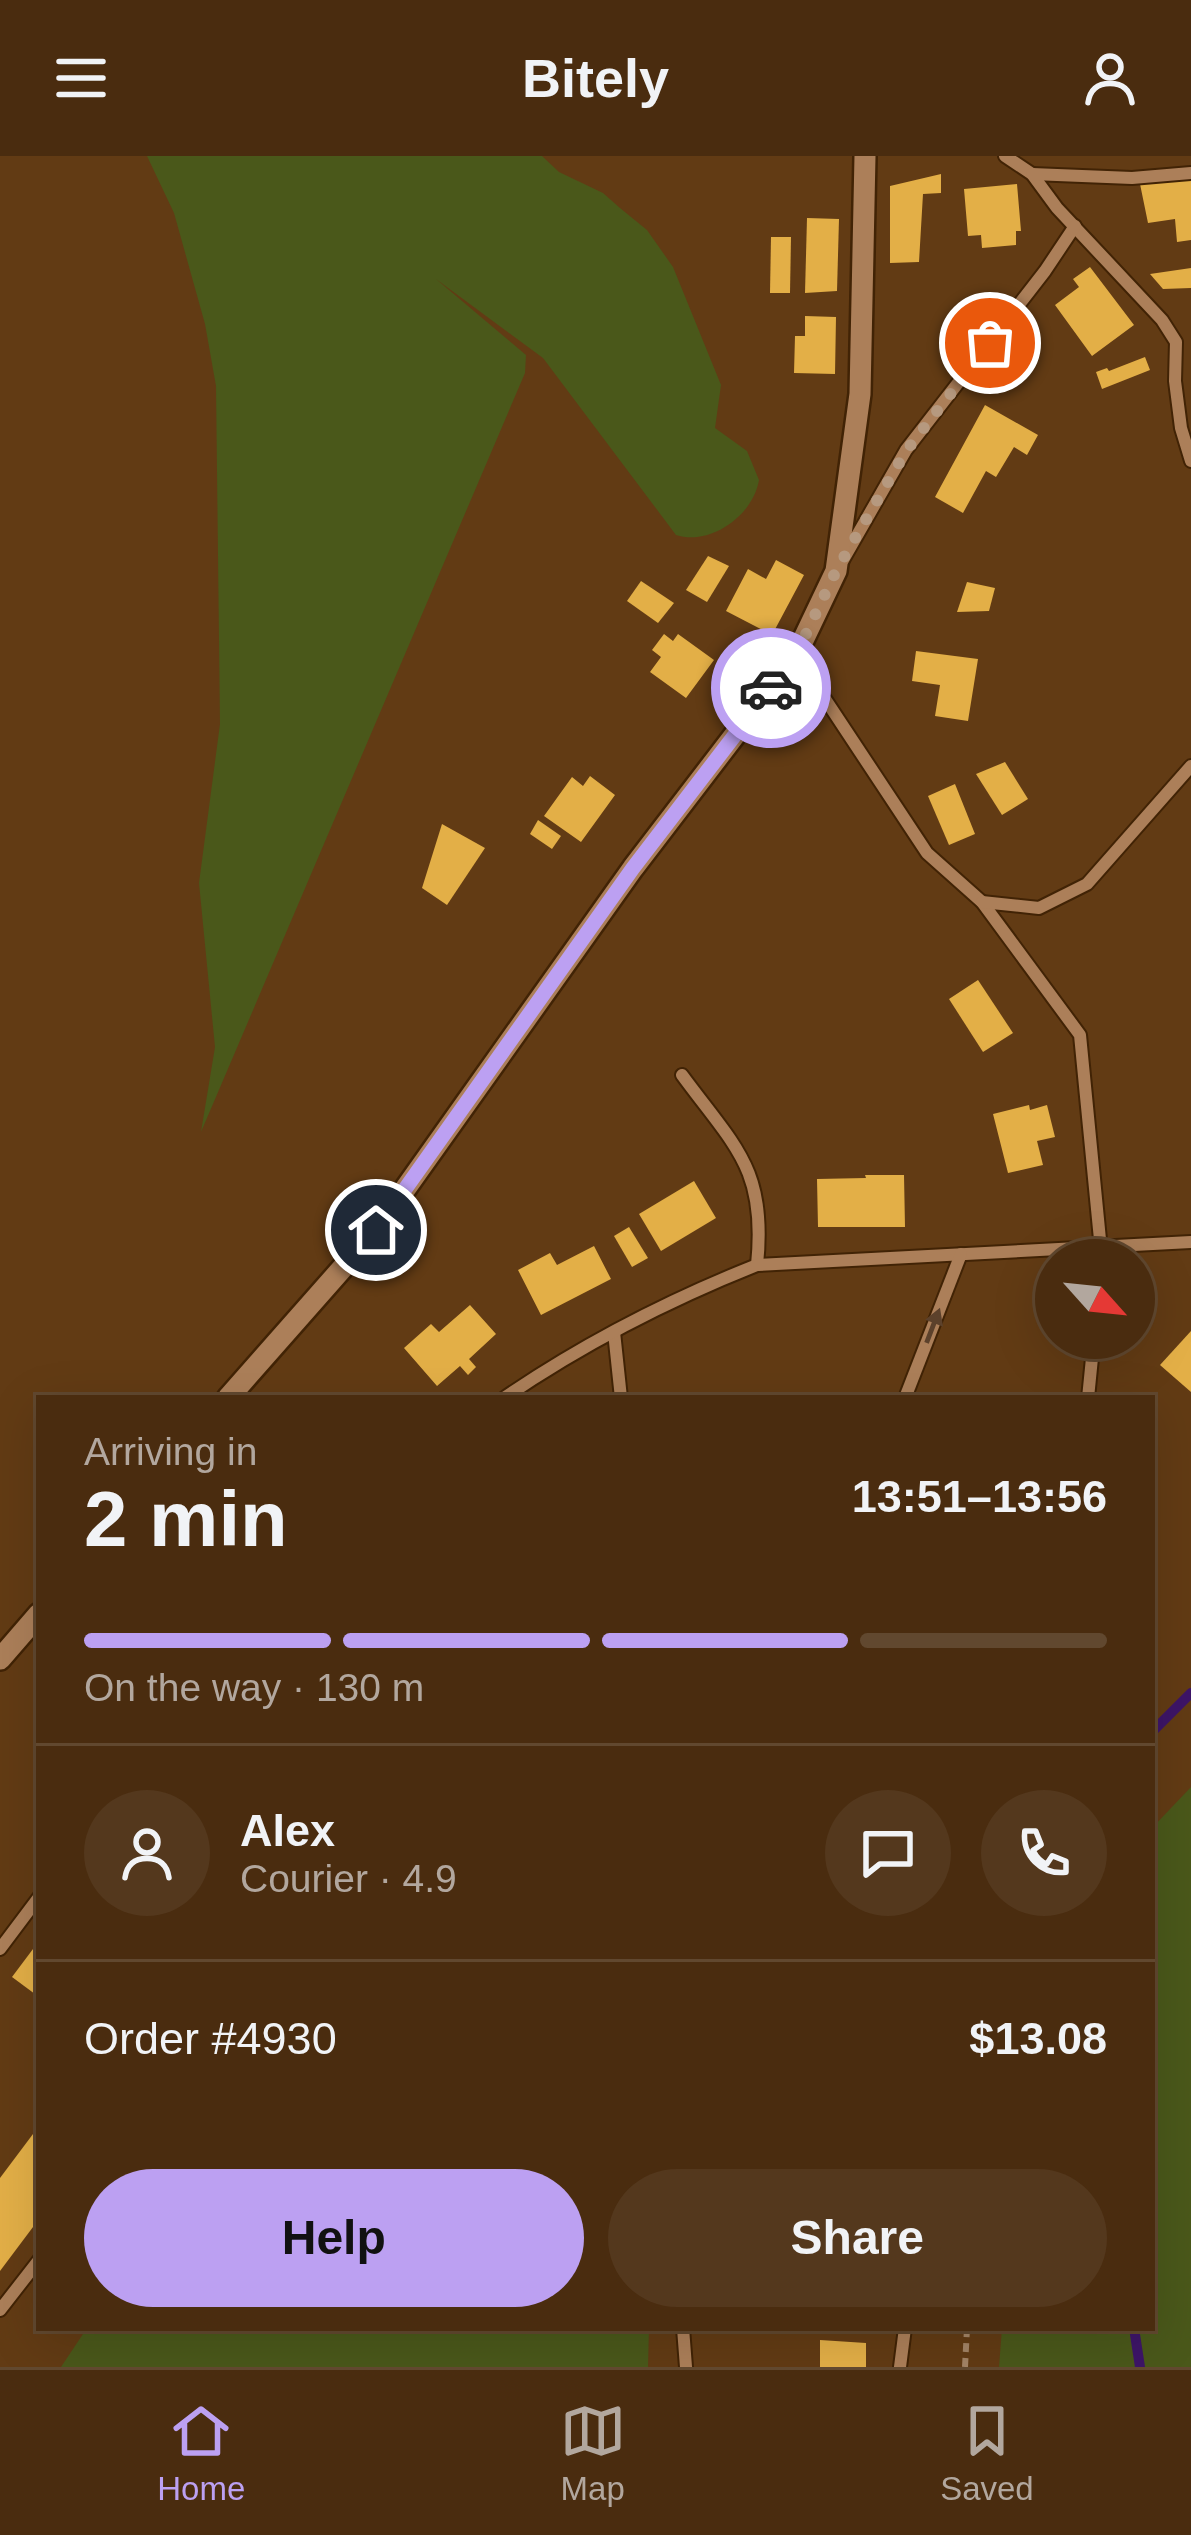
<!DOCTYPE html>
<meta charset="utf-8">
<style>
:root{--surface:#4a2c0f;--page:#54381d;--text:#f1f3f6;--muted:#b2a79e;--line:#61482f;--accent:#bca0f2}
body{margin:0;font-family:Helvetica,sans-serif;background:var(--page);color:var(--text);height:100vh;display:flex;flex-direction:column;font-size:45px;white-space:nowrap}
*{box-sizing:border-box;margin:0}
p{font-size:39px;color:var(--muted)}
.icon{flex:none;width:66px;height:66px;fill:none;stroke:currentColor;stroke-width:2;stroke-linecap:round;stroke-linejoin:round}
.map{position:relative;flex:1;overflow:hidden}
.sheet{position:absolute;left:36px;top:1239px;width:1119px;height:936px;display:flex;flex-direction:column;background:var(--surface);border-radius:0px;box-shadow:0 12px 48px #0002,0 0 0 3px var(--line)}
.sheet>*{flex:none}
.needle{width:78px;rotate:117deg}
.tools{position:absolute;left:1035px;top:1083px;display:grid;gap:24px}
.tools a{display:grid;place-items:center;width:120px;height:120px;border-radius:50%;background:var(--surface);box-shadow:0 12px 48px #0002,0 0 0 3px var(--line);font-size:60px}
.pin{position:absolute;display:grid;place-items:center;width:102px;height:102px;color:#fff;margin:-51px;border:6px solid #fff;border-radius:50%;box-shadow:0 3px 12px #0007}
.courier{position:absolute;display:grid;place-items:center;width:120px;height:120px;margin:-60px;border:9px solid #bca0f2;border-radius:50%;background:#fff;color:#222;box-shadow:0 3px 15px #0007}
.headline em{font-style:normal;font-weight:700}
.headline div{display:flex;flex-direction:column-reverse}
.headline{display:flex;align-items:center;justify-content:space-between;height:204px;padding:0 48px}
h1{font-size:78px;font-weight:700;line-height:90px}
.bar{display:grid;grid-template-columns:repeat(4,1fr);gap:18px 12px;align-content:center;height:144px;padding:0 48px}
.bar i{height:15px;border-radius:9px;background:var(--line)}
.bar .active{background:var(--accent)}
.bar p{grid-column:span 4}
.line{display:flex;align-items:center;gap:30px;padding:0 48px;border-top:3px solid var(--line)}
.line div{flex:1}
.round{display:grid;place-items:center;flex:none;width:126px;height:126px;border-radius:63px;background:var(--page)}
.cta{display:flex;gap:24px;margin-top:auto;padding:24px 48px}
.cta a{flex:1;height:138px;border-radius:72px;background:var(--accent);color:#111;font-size:48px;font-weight:700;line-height:138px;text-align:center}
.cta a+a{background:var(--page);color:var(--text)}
header{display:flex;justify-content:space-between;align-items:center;height:156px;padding:0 48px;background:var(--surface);font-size:54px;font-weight:700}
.tabs{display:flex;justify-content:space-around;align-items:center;height:168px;border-top:3px solid var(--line);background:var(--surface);font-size:33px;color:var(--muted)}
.tabs a{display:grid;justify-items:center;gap:6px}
.tabs .active{color:var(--accent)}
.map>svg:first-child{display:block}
.green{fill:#4a581a}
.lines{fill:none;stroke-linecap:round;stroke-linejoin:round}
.stream{stroke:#3d1567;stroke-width:10}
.building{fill:#e3af47}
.minor-casing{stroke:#412305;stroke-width:16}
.tertiary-casing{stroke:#412305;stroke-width:26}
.path{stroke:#a38466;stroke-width:6;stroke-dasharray:9 6;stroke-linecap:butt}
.minor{stroke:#ac7f59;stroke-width:12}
.tertiary{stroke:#ac7f59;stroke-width:21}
.oneway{fill:#5c412b}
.done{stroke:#b6997f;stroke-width:12;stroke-dasharray:0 21.6}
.route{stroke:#bca0f2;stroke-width:15}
</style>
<header><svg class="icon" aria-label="menu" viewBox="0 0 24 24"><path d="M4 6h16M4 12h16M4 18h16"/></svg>Bitely<svg class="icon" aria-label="person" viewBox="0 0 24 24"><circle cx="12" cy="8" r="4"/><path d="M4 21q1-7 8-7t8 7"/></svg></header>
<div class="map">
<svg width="1191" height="2211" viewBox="0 0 1191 2211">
<rect width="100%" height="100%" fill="#623b14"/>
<!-- green -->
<g class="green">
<path d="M147 0H542L559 16 603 37 620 52 647 74 673 111 721 229 715 272 747 295 759 324C753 360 710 390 676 379L543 202 436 123 526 199 525 217 201 976 215 891 199 727 220 568 216 230 205 168 174 57Z"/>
<path d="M1191 1631V2211H999L1002 2172H1152V1672Z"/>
<path d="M87 2172H649L648 2211H61Z"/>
</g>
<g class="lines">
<!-- stream -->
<g class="stream">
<path d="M1152 1576 1191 1537"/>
<path d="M1134 2172 1140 2211"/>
</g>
</g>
<!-- building -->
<g class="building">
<path d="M941 18V37L923 38 919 106 890 107V30Z"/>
<path d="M1191 21V84L1177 86 1175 63 1148 67 1140 28Z"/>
<path d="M1017 28 1021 75H1016V89L982 92 981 79 968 80 964 33Z"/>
<path d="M807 62 839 63 837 135 805 137Z"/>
<path d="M771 81H791L790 137H770Z"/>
<path d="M1090 111 1134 169 1092 200 1055 149 1079 131 1073 123Z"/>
<path d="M1191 112V132L1163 133 1150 118Z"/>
<path d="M805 160 836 161 835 218 794 217 795 180H805Z"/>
<path d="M1145 201 1150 214 1102 233 1096 216 1107 212 1109 215Z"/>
<path d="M985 249 1038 279 1027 299 1014 291 996 321 986 315 963 357 935 341Z"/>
<path d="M708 400 729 410 707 446 686 434Z"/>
<path d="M776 404 804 419 772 479 726 455 748 413 766 423Z"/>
<path d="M641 425 674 447 658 467 627 445Z"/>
<path d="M967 426 995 432 989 455 957 456Z"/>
<path d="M664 478 673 485 678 478 714 504 686 542 650 516 661 501 652 494Z"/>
<path d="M916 495 978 503 968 565 935 560 940 529 912 525Z"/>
<path d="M1005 606 1028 643 1002 659 976 618Z"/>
<path d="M590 620 615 639 581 686 544 660 572 621 583 630Z"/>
<path d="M955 628 975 678 949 689 928 640Z"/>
<path d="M538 664 561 680 552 693 530 678Z"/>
<path d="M442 668 485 692 447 749 422 732Z"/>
<path d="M978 824 1013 877 983 896 949 843Z"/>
<path d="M1029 949 1030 954 1047 949 1055 981 1037 985 1043 1009 1008 1017 993 958Z"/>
<path d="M865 1019H904L905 1071H818L817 1023 866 1022Z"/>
<path d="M694 1025 716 1062 661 1095 639 1058Z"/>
<path d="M629 1071 648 1102 632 1111 614 1080Z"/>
<path d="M594 1090 611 1123 541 1159 518 1114 550 1097 557 1109Z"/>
<path d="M470 1149 496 1178 469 1203 476 1211 468 1219 460 1210 437 1230 404 1192 431 1168 439 1176Z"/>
<path d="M1191 1175V1236L1160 1209Z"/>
<path d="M39 1785V1841L12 1821Z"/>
<path d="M39 1970V2063L0 2115V2022Z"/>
<path d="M820 2184 866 2187V2211H820Z"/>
</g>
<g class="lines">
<defs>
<g id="minor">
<path d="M1005 0 1032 18 1057 52 1162 164 1176 186 1175 225 1181 272 1191 305"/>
<path d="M1032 18 1132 22 1191 17"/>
<path d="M843 404 906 294 1045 115 1075 70"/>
<path d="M796 499 927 697 982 746 1080 879 1102 1104"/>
<path d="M982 746 1039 752 1087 728 1191 610"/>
<path d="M682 919C735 991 767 1013 757 1109"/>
<path d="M614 1176 621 1242"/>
<path d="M504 1242C583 1188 669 1144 757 1109L1191 1086"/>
<path d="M905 1242 961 1098"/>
<path d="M1088 1242 1094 1182"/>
<path d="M0 1793 39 1741"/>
<path d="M0 2154 39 2104"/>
<path d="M683 2172 686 2211"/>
<path d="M900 2211 905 2172"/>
</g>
<g id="tertiary">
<path d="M228 1242 376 1074 633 712 796 499 836 415 860 238 865 0"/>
<path d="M0 1503 39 1458"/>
</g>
</defs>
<!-- minor casing -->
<use href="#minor" class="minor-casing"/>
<!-- tertiary casing -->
<use href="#tertiary" class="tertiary-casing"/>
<!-- path -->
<path class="path" d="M965 2211 967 2172"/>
<!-- minor -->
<use href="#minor" class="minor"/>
<!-- tertiary -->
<use href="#tertiary" class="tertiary"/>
</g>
<!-- one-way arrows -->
<defs><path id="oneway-solid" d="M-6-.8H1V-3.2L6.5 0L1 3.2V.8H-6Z" transform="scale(3)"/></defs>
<use class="oneway" href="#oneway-solid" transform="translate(933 1170) rotate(-69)"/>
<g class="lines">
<!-- done -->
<path class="done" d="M771 532 796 499 836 415 906 295 990 187"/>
<!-- route -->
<path class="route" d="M376 1074 633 712 771 532"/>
</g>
</svg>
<div class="tools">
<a><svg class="needle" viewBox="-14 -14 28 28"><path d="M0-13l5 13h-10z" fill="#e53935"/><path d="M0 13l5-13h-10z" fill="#b2a79e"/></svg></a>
</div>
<div class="pin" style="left:990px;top:187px;background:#ea580c"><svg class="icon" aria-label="bag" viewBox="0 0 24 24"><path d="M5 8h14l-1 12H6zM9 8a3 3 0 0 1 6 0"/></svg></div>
<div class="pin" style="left:376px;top:1074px;background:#1f2937"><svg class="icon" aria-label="home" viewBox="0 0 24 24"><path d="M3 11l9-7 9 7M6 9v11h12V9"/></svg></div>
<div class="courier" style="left:771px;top:532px"><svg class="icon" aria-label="car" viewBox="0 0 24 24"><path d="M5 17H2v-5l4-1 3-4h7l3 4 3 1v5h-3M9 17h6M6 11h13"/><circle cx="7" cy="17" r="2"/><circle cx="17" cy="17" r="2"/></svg></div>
<section class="sheet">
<div class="headline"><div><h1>2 min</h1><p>Arriving in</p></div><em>13:51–13:56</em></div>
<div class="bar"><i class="active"></i><i class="active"></i><i class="active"></i><i></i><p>On the way · 130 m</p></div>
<div class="line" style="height:216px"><a class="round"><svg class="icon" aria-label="person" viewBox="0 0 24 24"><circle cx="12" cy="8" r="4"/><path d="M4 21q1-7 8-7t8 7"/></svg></a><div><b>Alex</b><p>Courier · 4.9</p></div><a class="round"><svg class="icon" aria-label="chat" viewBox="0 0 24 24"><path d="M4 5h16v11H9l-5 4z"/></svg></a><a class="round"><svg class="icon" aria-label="phone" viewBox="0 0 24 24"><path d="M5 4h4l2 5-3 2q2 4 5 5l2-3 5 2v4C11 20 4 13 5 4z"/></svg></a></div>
<div class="line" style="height:156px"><div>Order #4930</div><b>$13.08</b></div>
<div class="cta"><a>Help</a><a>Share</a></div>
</section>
</div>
<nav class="tabs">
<a class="active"><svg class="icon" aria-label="home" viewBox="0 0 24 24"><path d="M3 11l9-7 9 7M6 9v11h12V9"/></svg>Home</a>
<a><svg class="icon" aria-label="map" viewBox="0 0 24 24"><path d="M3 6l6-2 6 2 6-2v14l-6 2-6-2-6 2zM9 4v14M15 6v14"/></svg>Map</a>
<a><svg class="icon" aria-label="saved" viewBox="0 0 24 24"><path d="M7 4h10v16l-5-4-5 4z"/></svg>Saved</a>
</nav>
